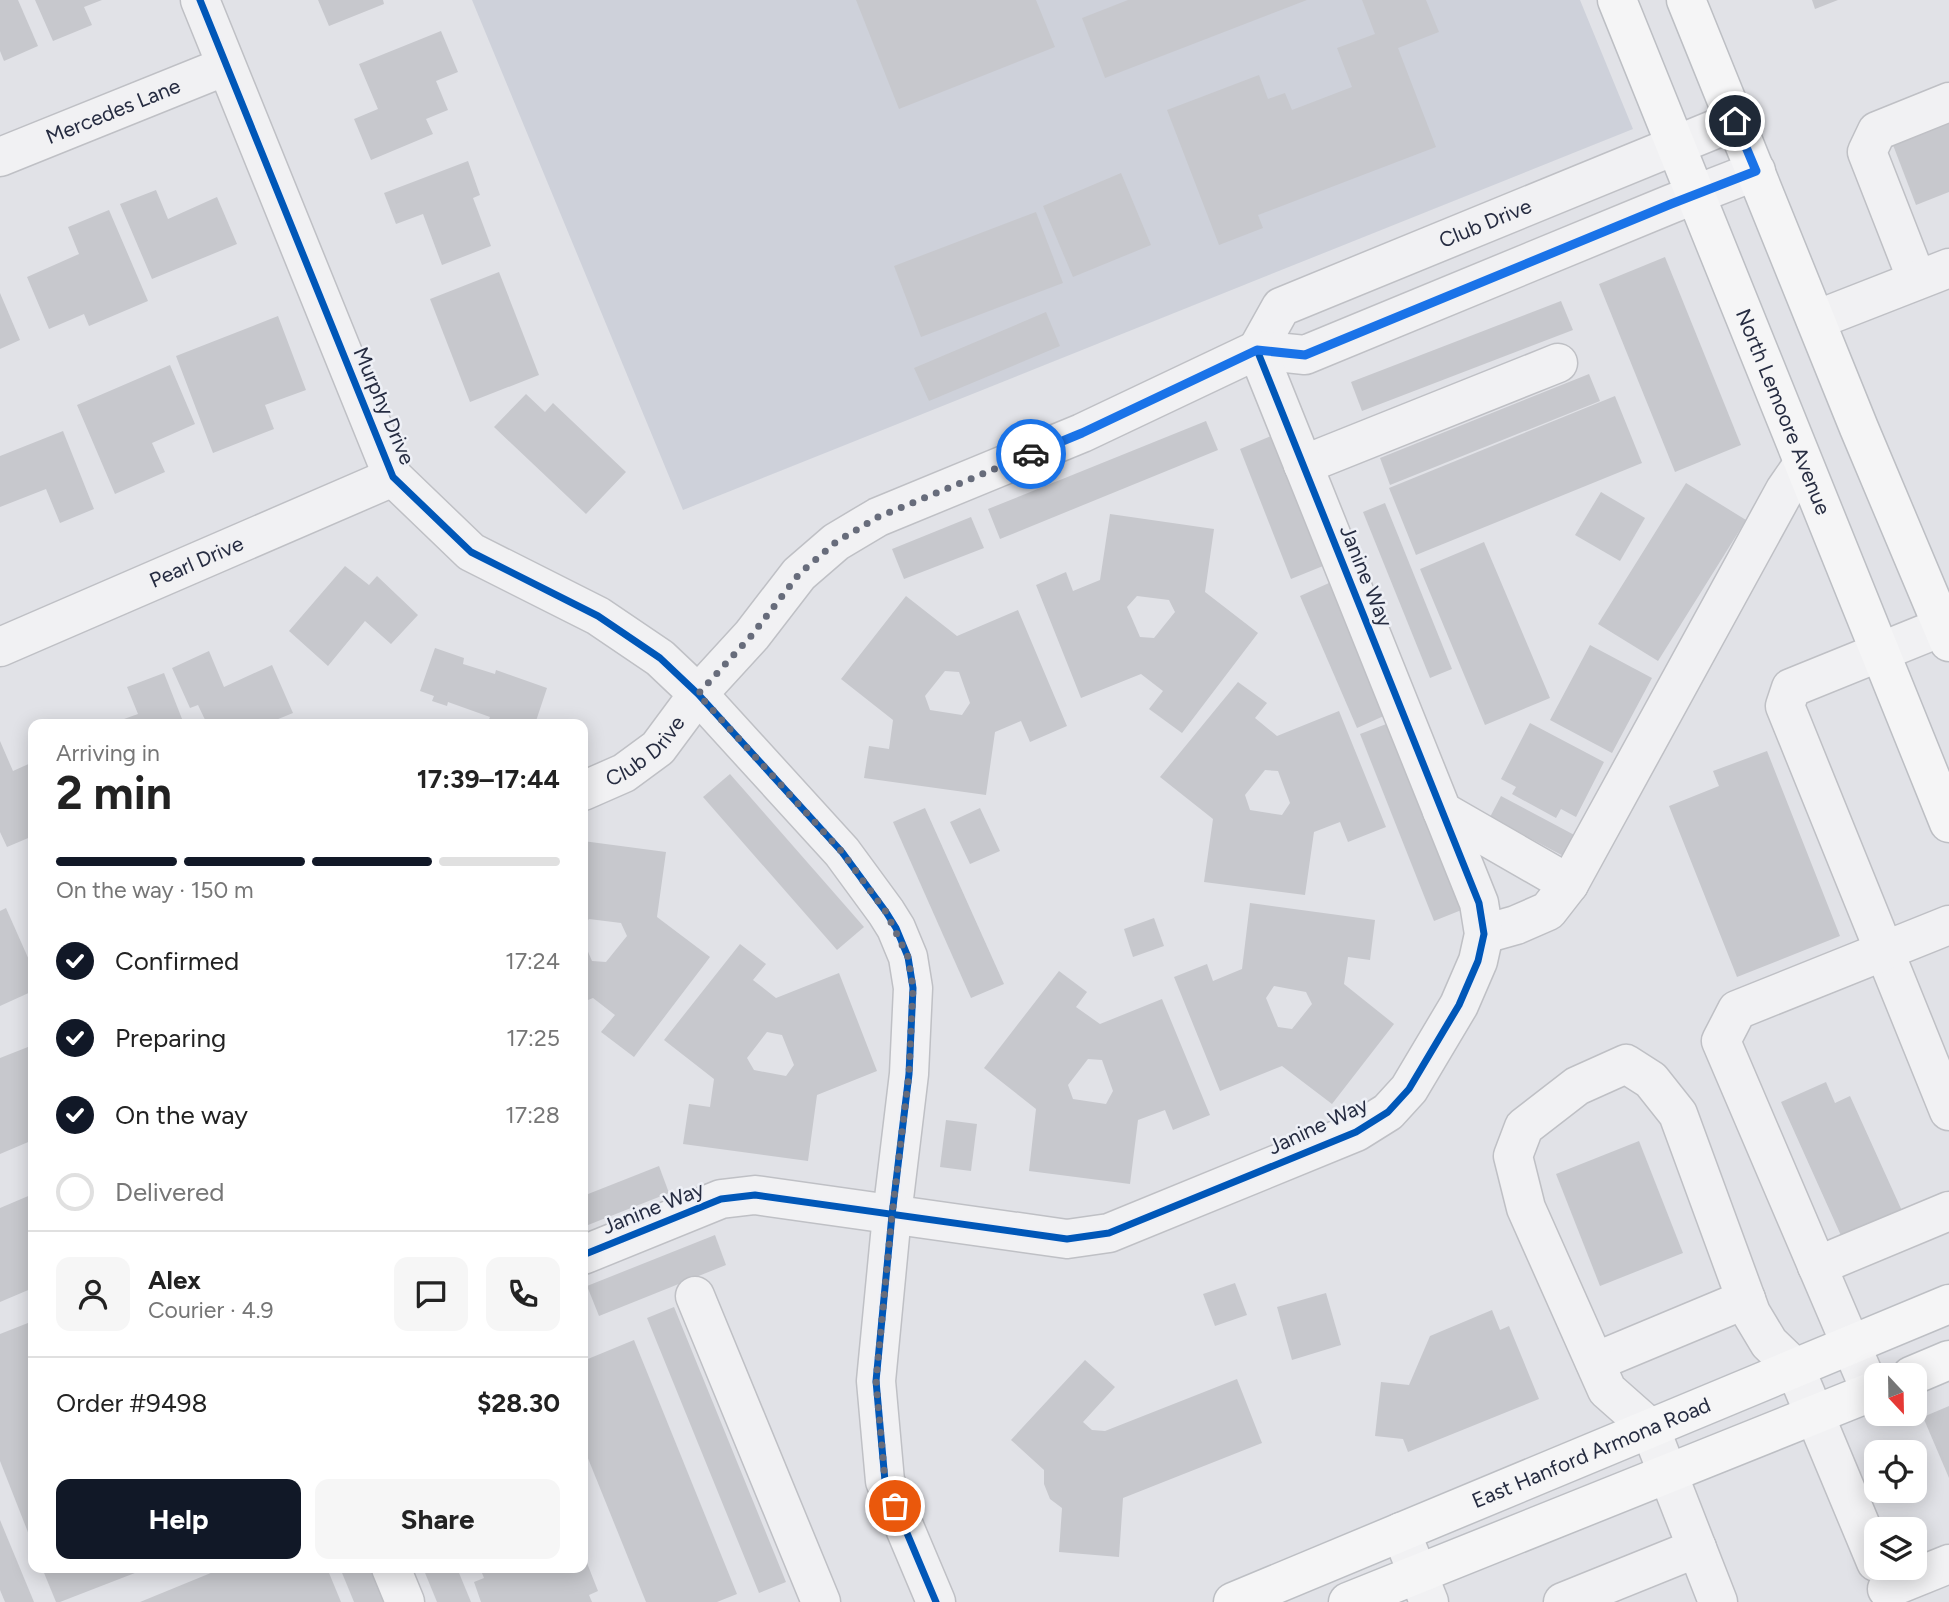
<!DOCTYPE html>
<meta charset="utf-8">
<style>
:root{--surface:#fff;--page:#f6f6f6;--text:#222;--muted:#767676;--line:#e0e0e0;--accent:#111827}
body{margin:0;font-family:Figtree,sans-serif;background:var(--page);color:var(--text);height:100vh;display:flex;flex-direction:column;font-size:26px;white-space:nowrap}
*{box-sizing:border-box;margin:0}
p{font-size:23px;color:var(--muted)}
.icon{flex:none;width:38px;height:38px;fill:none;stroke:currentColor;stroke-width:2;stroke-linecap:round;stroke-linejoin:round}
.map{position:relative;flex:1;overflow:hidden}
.panel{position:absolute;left:28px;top:719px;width:560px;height:854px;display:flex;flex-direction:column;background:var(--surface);border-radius:14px;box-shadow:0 4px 18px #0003}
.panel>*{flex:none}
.needle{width:46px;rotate:158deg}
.tools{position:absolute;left:1864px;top:1363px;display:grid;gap:14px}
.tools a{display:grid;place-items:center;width:63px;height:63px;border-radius:14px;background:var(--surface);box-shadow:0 4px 18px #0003;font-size:35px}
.pin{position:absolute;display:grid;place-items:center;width:60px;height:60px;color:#fff;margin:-30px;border:4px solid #fff;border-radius:50%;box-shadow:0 2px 7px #0007}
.courier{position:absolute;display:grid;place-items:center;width:70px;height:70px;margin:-35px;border:5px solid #1a73e8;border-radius:50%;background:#fff;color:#222;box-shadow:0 2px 9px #0007}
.overview em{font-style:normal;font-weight:700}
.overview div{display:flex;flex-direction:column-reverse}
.overview{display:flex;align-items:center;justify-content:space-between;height:119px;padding:0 28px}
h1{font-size:46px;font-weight:700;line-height:52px}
.bar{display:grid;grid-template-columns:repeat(4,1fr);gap:10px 7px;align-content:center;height:84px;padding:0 28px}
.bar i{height:9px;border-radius:5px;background:var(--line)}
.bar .active{background:var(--accent)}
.bar p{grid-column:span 4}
.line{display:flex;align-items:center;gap:18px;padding:0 28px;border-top:2px solid var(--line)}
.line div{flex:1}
.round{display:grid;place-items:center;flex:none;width:74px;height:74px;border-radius:14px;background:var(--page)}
ol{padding:0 28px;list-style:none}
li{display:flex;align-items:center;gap:21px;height:77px}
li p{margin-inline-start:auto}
li .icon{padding:7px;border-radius:50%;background:var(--accent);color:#fff;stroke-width:4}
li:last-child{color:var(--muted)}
li i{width:38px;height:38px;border:4px solid var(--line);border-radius:50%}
.button{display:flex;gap:14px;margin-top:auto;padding:14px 28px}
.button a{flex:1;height:80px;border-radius:14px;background:var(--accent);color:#fff;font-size:28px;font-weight:700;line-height:80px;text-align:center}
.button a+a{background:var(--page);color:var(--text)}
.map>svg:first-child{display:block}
.built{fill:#ced1da}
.building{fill:#c7c8cd;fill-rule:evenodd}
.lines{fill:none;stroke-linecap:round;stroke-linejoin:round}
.minor-casing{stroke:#bfc0c5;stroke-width:41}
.major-casing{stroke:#bdbfc4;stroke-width:41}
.minor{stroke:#f1f1f3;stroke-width:38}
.major{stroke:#f5f5f6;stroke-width:38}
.cycleway-casing{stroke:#eef0f6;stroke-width:11}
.cycleway{stroke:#0057b8;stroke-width:7}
.done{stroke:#676c7b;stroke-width:7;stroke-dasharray:0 12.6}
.route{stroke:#1a73e8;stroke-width:9}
.labels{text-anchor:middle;stroke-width:5;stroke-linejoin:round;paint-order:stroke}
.street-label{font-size:21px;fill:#262c41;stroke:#eef0f6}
</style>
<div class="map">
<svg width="1949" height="1602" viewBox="0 0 1949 1602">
<rect width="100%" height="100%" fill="#e1e2e7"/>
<!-- built -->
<path class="built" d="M472 0H1580L1633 129 683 510Z"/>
<!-- building -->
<g class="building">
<path d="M0 0H18L38 46 4 61 0 51Z"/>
<path d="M35 0H102L84 7 92 25 53 41Z"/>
<path d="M318 0H383L384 4 329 26Z"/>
<path d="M856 0H1036L1055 47 899 109Z"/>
<path d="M1128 0H1307L1105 78 1082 18Z"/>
<path d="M1362 0H1426L1439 32 1398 48 1436 147 1258 215 1263 228 1219 245 1167 110 1259 75 1268 99 1285 93 1292 110 1352 87 1337 48 1375 34Z"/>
<path d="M1812 0H1838L1815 9Z"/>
<path d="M441 31 458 72 436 81 448 110 426 119 433 134 371 160 354 119 378 109 359 64Z"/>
<path d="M1949 123V192L1916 205 1893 145Z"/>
<path d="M468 161 480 195 473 198 491 246 442 265 423 214 396 224 384 193Z"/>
<path d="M1121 173 1151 245 1073 277 1043 206Z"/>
<path d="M156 190 168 219 217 197 237 244 152 279 120 204Z"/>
<path d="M109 210 148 301 89 326 84 314 49 329 27 277 79 254 68 227Z"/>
<path d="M1036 212 1063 283 921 337 894 266Z"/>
<path d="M1665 257 1741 445 1675 472 1599 284Z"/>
<path d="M499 272 539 375 470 402 430 299Z"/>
<path d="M0 293 20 340 0 349Z"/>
<path d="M1561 301 1573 330 1362 411 1351 382Z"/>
<path d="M1046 312 1060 346 929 401 914 368Z"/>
<path d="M278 316 306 390 265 405 274 429 213 453 176 356Z"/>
<path d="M170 365 195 424 152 443 165 472 115 494 77 405Z"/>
<path d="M1589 374 1600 401 1390 485 1380 458Z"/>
<path d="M526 394 545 412 553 403 626 472 586 514 494 427Z"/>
<path d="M1615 396 1642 463 1416 555 1389 488Z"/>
<path d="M1206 421 1218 450 1000 539 988 509Z"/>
<path d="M63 431 94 509 60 523 46 489 0 507V456Z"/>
<path d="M1271 436 1323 566 1291 579 1240 449Z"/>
<path d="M1686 483 1746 520 1658 661 1598 624Z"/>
<path d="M1601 492 1645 518 1620 561 1575 535Z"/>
<path d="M1385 503 1452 669 1430 678 1363 512Z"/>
<path d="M1110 514 1214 529 1205 592 1258 633 1182 733 1149 709 1163 691 1141 674 1081 698 1036 585 1066 572 1073 591 1100 580ZM1137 596 1169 600 1175 612 1154 638 1140 637 1127 607Z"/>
<path d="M971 517 984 548 904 579 892 549Z"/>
<path d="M1484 542 1550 698 1485 725 1420 569Z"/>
<path d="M345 566 369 585 377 576 418 615 391 644 365 621 328 666 289 631Z"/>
<path d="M1329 583 1386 715 1357 728 1300 596Z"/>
<path d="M906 596 957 636 1018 610 1067 726 1030 742 1021 721 995 732 986 795 864 778 869 746 889 749 893 720 841 679ZM945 671 959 672 970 703 962 715 930 710 925 696Z"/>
<path d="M1590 645 1652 678 1612 753 1550 720Z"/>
<path d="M435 648 464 658 463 664 495 674 496 670 547 688 535 724H495L488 722 490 717 448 702 447 706 432 701 434 696 420 691Z"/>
<path d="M209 651 224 687 272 665 293 713 266 724H207L198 705 190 708 172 668Z"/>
<path d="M164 673 184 724H110L138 714 127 687Z"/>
<path d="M1238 682 1267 703 1255 718 1277 736 1339 711 1386 827 1348 842 1340 822 1314 832 1305 895 1204 882 1213 819 1160 777ZM1265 770 1278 771 1290 803 1282 815 1250 810 1245 795Z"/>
<path d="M1389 723 1464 909 1434 921 1360 734Z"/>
<path d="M1530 723 1604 762 1576 817 1561 809 1556 818 1512 794 1516 787 1501 779Z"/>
<path d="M0 741 13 771 33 762V836L7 847 0 832Z"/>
<path d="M1767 751 1840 936 1737 977 1669 806 1719 786 1713 771Z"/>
<path d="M730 774 864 927 837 950 703 797Z"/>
<path d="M1501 796 1580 838 1569 859 1490 817Z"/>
<path d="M925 808 1004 984 971 998 893 822Z"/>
<path d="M980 808 1000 851 970 864 950 822Z"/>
<path d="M583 841 666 852 657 917 710 957 634 1057 601 1032 615 1015 593 998 583 1002V940L592 961 606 962 627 936 621 923 589 919 583 927Z"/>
<path d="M1250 903 1375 920 1370 960 1348 957 1344 984 1394 1024 1332 1104 1282 1066 1220 1091 1174 977 1207 964 1213 981 1242 969ZM1274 986 1306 992 1312 1004 1292 1029 1278 1027 1266 998Z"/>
<path d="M6 908 33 969V991L0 1006V911Z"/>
<path d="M1154 918 1164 946 1133 957 1124 929Z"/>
<path d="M740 944 766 964 753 980 776 998 839 973 877 1071 817 1095 808 1161 683 1144 689 1104 710 1107 714 1079 664 1040ZM767 1032 782 1035 794 1065 786 1076 754 1070 747 1058Z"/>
<path d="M1059 971 1087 992 1076 1007 1100 1024 1162 999 1210 1115 1173 1130 1165 1110 1138 1120 1130 1184 1029 1171 1036 1109 984 1068ZM1088 1059 1102 1060 1113 1091 1106 1104 1073 1099 1068 1085Z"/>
<path d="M33 1045V1140L0 1154V1058Z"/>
<path d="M1826 1082 1835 1103 1850 1096 1903 1213 1843 1240 1781 1102Z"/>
<path d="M946 1120 977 1124 971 1171 940 1167Z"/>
<path d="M1639 1141 1683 1253 1600 1286 1556 1174Z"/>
<path d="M659 1166 669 1193 583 1227V1196Z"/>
<path d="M33 1194V1288L0 1302V1208Z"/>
<path d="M715 1235 726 1265 599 1316 587 1286Z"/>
<path d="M1235 1283 1247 1315 1215 1326 1203 1294Z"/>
<path d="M1326 1293 1341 1345 1292 1360 1277 1307Z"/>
<path d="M674 1307 786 1582 759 1593 647 1318Z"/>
<path d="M1492 1310 1500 1330 1509 1326 1539 1399 1408 1452 1403 1439 1375 1436 1381 1382 1409 1385 1430 1336Z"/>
<path d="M33 1321V1545L0 1461V1334Z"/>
<path d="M634 1340 737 1594 717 1602H646L583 1446V1361Z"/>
<path d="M1085 1360 1115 1387 1083 1422 1092 1430 1105 1431 1237 1379 1262 1443 1123 1498 1119 1557 1059 1552 1062 1508 1050 1499 1044 1484V1470L1011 1440Z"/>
<path d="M1949 1406V1478L1923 1417Z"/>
<path d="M0 1520 34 1602H5L0 1590Z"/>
<path d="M587 1563 598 1591 589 1595 592 1602H481L474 1582 484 1578 480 1568H583V1565Z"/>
<path d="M42 1568H139L140 1571 60 1602H56Z"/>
<path d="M223 1568H327L341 1602H140Z"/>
<path d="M340 1568H370L384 1602H354Z"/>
<path d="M423 1568H457L471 1602H437Z"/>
</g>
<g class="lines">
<defs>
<g id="minor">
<path d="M200 0 393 477 471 552 598 616 660 658 698 694 842 852 886 912 896 928 908 957 913 988 909 1074 892 1215 876 1381 885 1481 936 1602"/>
<path id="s1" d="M0 157 226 66"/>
<path d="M1917 280 1867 152 1877 131 1949 102"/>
<path d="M1816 320 1949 268"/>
<path id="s2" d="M1257 350 1281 307 1735 121"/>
<path d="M1303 465 1558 363"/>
<path d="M1949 624 1791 688 1785 706 1949 1111"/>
<path id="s3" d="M0 647 393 477"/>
<path id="s4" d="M583 791 624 773 658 748 698 694 752 635 799 574 836 542 878 517 1082 433 1257 350 1305 355 1671 204 1756 171"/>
<path d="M1442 811 1569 884"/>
<path d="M1484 934 1516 925 1548 911 1569 884 1785 490 1803 464"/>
<path d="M583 1255 721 1199 755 1195 1067 1239 1109 1233 1356 1132 1388 1112 1409 1089 1459 1005 1478 961 1484 934 1479 903 1257 350"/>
<path d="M1817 1266 1949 1211"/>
<path d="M695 1296 821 1602"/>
<path d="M1595 1362 1746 1299"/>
<path d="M1871 1392 1721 1041 1737 1010 1949 925"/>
<path d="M1401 1532 1429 1602"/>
<path d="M391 1568 405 1602"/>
<path d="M1887 1589 1949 1564"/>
<path d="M1563 1602 1697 1548"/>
<path d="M1718 1602 1650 1428 1607 1390 1526 1208 1513 1156 1524 1127 1577 1086 1626 1064 1651 1080 1678 1114 1751 1313 1769 1343 1795 1368 1876 1562"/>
</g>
<g id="major">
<path id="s5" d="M1617 0 1949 823"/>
<path d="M1686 0 1859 428 1949 642"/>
<path d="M1911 1376 1949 1360"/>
<path id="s6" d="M1233 1602 1949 1304"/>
<path d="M1348 1602 1876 1390"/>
</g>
</defs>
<!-- minor casing -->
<use href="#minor" class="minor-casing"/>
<!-- major casing -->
<use href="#major" class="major-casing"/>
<!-- minor -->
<use href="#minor" class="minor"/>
<!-- major -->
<use href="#major" class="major"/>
<defs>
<g id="cycleway">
<path d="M200 0 393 477 471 552 598 616 660 658 698 694 842 852 886 912 896 928 908 957 913 988 909 1074 892 1215 876 1381 885 1481 936 1602"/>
<path d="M583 1255 721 1199 755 1195 1067 1239 1109 1233 1356 1132 1388 1112 1409 1089 1459 1005 1478 961 1484 934 1479 903 1257 350"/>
</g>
</defs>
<!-- cycleway casing -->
<use href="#cycleway" class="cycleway-casing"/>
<!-- cycleway -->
<use href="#cycleway" class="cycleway"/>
</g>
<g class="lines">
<!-- done -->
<path class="done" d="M895 1506 885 1481 876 1381 892 1215 909 1074 913 988 908 957 886 912 842 852 698 694 752 635 799 574 836 542 878 517 1031 454"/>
<!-- route -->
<path class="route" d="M1031 454 1082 433 1257 350 1305 355 1671 204 1756 171 1735 121"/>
</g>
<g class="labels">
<!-- street labels -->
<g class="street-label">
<text dy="7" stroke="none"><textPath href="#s1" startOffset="122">Mercedes Lane</textPath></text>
<text dy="7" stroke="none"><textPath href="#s2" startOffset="270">Club Drive</textPath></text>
<text transform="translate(384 406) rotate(67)" y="7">Murphy Drive</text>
<text dy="7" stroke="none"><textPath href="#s5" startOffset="444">North Lemoore Avenue</textPath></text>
<text dy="7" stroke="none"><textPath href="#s3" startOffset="214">Pearl Drive</textPath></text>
<text transform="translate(1366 576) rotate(68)" y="7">Janine Way</text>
<text dy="7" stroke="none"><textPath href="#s4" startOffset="75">Club Drive</textPath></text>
<text transform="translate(1318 1126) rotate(-25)" y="7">Janine Way</text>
<text transform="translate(653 1208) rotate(-22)" y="7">Janine Way</text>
<text dy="7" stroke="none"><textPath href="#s6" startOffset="388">East Hanford Armona Road</textPath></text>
</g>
</g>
</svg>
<div class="tools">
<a><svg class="needle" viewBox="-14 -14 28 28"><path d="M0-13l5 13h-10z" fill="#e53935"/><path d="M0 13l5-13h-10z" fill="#767676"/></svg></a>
<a><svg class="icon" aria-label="locate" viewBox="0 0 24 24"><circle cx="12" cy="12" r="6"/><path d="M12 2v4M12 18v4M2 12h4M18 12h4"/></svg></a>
<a><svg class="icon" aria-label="layers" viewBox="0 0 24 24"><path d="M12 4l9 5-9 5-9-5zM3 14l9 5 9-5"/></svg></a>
</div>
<div class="pin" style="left:895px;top:1506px;background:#ea580c"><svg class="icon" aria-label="bag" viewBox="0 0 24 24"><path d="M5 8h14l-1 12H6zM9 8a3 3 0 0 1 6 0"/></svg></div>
<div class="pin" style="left:1735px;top:121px;background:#1f2937"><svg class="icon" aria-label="home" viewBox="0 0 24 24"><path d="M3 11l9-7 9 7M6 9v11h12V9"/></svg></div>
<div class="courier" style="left:1031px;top:454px"><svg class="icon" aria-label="car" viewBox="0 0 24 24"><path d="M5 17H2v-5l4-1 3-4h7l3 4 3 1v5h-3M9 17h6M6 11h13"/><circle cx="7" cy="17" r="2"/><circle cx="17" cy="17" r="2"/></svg></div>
<section class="panel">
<div class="overview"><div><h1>2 min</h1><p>Arriving in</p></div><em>17:39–17:44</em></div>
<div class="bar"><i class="active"></i><i class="active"></i><i class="active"></i><i></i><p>On the way · 150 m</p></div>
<ol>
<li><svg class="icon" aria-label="check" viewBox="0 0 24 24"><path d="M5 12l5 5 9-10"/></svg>Confirmed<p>17:24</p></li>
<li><svg class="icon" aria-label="check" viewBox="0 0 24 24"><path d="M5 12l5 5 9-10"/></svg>Preparing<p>17:25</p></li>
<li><svg class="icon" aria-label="check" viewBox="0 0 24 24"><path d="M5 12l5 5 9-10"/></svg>On the way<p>17:28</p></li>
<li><i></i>Delivered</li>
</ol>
<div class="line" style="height:126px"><a class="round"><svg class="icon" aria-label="person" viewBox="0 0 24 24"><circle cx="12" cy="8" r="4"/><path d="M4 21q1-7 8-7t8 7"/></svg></a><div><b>Alex</b><p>Courier · 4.9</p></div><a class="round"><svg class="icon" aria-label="chat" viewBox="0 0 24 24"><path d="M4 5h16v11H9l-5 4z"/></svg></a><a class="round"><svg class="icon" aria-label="phone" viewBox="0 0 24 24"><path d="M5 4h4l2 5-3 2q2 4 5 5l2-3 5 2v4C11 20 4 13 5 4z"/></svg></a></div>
<div class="line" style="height:91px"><div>Order #9498</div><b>$28.30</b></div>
<div class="button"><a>Help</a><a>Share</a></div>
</section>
</div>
